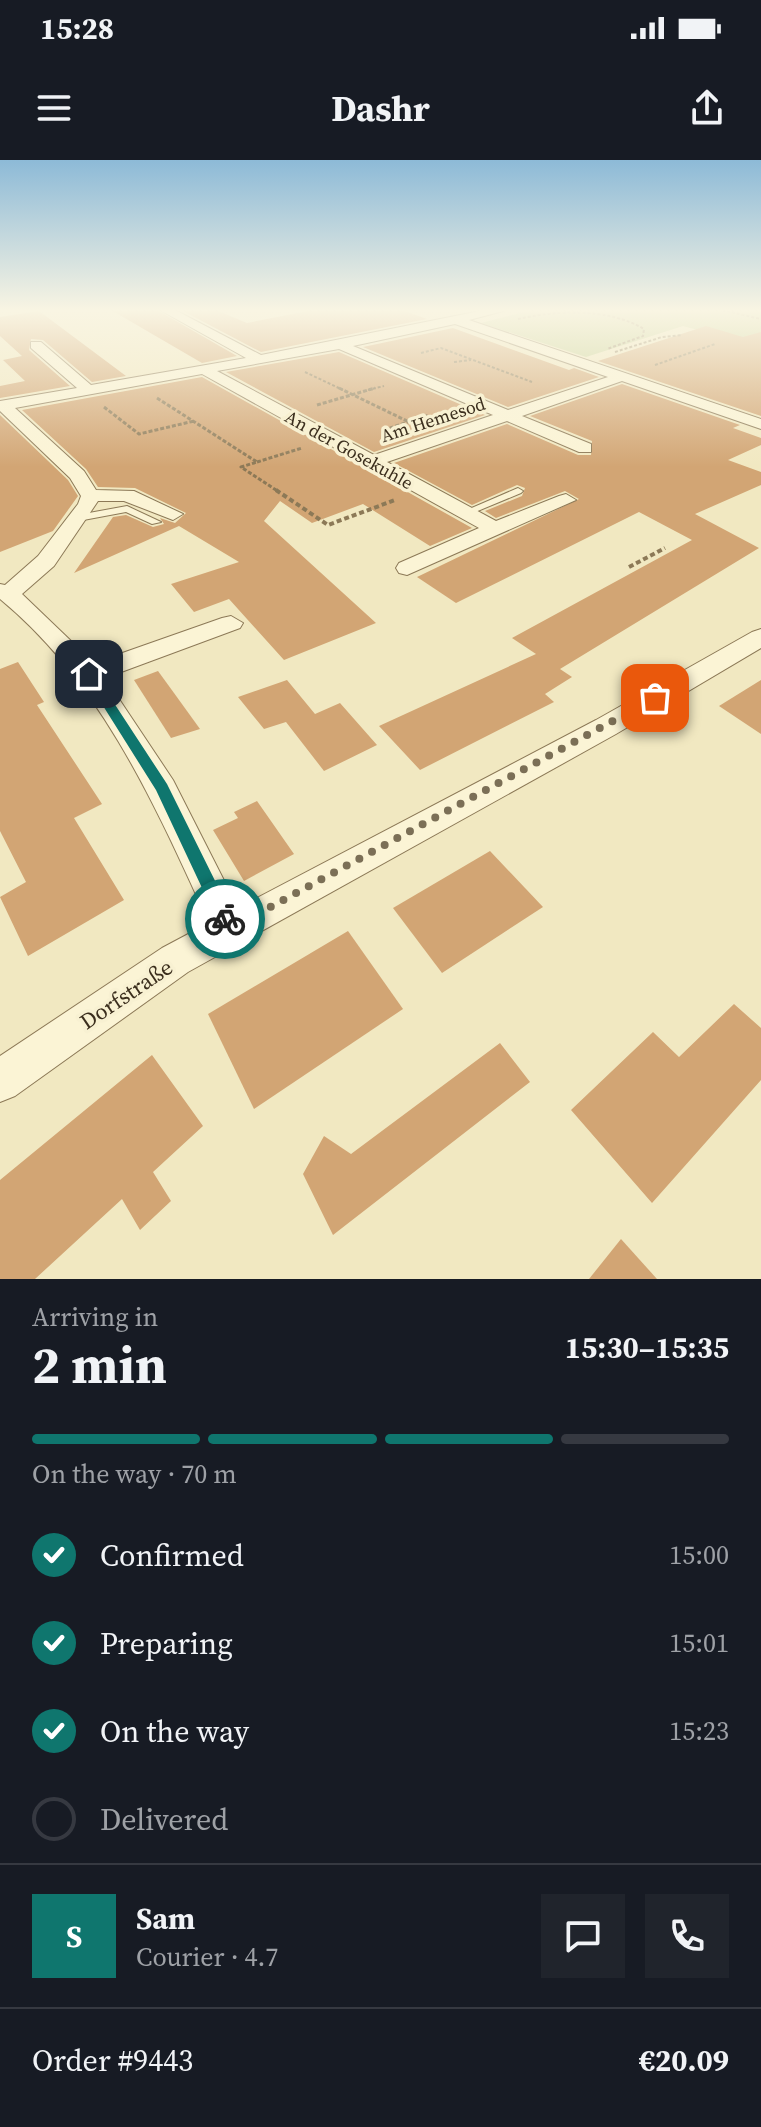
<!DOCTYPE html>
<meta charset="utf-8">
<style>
:root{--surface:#171b24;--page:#20242c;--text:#f1f3f6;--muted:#9ea1a6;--line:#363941;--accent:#0f766e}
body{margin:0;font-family:"Source Serif 4",serif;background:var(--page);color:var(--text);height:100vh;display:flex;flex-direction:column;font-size:30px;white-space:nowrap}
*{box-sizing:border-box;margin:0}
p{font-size:26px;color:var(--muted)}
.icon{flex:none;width:44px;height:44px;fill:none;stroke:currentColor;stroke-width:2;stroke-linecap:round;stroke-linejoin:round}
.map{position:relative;height:1119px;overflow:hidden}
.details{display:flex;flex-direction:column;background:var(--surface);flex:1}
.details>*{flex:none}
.pin{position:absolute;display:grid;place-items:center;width:68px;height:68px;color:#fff;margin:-34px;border-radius:16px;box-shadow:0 4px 12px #0006}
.courier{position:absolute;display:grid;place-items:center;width:80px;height:80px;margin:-40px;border:6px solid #0f766e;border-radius:50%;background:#fff;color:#222;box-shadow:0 2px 10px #0007}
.headline em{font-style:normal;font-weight:700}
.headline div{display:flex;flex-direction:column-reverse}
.headline{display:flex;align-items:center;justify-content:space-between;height:136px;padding:0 32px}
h1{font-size:52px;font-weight:700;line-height:60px}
.bar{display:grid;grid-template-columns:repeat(4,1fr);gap:12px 8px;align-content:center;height:96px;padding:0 32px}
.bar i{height:10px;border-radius:6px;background:var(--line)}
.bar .active{background:var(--accent)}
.bar p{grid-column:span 4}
.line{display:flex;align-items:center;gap:20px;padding:0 32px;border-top:2px solid var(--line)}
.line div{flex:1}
.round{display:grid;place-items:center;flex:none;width:84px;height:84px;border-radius:0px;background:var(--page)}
ol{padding:0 32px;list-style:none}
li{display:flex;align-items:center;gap:24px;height:88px}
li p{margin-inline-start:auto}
li .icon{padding:8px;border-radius:50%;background:var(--accent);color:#fff;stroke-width:4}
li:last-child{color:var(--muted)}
li i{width:44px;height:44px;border:4px solid var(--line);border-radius:50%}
.status{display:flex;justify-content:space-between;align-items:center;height:56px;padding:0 40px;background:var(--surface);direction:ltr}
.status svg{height:22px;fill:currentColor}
header{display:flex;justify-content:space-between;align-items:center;height:104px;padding:0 32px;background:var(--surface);font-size:36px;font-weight:700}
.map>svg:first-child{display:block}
.green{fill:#c3d094}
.building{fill:#d2a574}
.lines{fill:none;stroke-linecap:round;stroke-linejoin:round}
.lane-casing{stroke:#8c7957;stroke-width:2}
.street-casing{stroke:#8c7957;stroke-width:2}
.path-far2{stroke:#8c7957;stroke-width:2;stroke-dasharray:3 2;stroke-linecap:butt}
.path-far1{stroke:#8c7957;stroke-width:3;stroke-dasharray:4 2;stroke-linecap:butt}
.path{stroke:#8c7957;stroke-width:4;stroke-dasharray:5 3;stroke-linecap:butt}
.lane{fill:#fbf4d5;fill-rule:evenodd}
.street{fill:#fbf4d5;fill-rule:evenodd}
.route{fill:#0f766e}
.done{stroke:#7b6f56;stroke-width:8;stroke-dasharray:0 14.4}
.labels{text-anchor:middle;stroke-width:7;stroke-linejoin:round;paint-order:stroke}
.far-street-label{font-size:18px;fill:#3b2e1d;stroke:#f8f1d2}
.street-label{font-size:22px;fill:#3b2e1d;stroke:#f8f1d2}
</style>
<div class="status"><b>15:28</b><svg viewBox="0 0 49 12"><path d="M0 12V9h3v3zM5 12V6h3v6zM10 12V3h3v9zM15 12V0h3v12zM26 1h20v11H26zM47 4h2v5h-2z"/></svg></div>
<header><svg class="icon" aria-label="menu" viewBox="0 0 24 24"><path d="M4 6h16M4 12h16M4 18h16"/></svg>Dashr<svg class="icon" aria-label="share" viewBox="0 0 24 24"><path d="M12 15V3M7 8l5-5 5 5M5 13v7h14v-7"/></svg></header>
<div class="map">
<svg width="761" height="1119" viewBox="0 0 761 1119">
<rect width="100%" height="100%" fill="#f1e8c1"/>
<!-- green -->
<path class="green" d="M532 150H761V187L683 166 586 197 481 163Z"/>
<!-- building -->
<g class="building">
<path d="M111 150H157L237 196 202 203Z"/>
<path d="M181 150H216L247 163 313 150H402L427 159 261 192Z"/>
<path d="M39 151 126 216 92 222 43 180 31 179 29 190 70 226 0 238V226L25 221 3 200 22 196 0 176V157Z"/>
<path d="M706 166 743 177 761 172V256L598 201Z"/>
<path d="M453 168 569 210 574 208 599 217 508 247 363 187Z"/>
<path d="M339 192 485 255 374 292 226 212Z"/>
<path d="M202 217 472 368 430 386 363 344 312 363 280 341 264 361 376 463 284 500 229 439 194 452 171 424 239 402 179 366 74 413 113 357 126 355 153 367 164 364 160 358 175 363 186 353 135 328 98 327 86 309 22 250Z"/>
<path d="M622 224 740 265 733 268 761 278V285L728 300 761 312V325L695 354 759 388 560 509 572 517 545 534 554 542 420 610 379 566 536 494 512 478 692 380 639 352 456 443 417 417 579 339 565 331 496 358 485 351 522 336 525 328 517 325 472 345 394 303 507 264 578 295H591L592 281 530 256Z"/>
<path d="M0 255 68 320 78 336 53 371 0 392Z"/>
<path d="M18 502 44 542 37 545 102 644 74 658 124 740 28 796 0 737 26 722 0 671V509Z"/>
<path d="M158 511 174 533 200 569 171 578 134 520Z"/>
<path d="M287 520 315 554 340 543 377 585 324 611 286 562 264 569 238 537Z"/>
<path d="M761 520V574L719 546Z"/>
<path d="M257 641 294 694 244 721 213 670 238 658 234 652Z"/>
<path d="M490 691 543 747 442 813 393 748Z"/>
<path d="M348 771 403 849 254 949 208 854Z"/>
<path d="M734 844 761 868V920L652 1043 571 950 653 872 679 897Z"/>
<path d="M500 883 530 922 333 1075 303 1014 324 976 351 994Z"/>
<path d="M152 895 203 966 153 1012 171 1041 140 1070 122 1039 35 1119H0V1020Z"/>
<path d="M621 1079 657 1119H589Z"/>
</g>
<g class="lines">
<defs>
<g id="lane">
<path d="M518 328 523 331 521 333 468 355 460 353Z"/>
<path d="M127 346 161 362 152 364 126 352 78 361 73 358 78 355Z"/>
</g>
<path id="street" d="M160 150H175L261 195 485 150H507L469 160 761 259V269L622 221 522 256 591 284V292H579L507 261 387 302 496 361 559 336 566 334 576 340 407 415 399 413 396 408 399 403 479 368 202 214 15 248 84 311 96 330 134 331 183 354 173 360 124 341H98L54 406 22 434 94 503 222 458 231 456 243 463 240 468 105 518 173 620 238 748 596 560 752 472 761 469V488L616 574 188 812 15 936 0 942V896L162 788 209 763C155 645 102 523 0 439V424L5 425 38 396 78 344 81 336 70 318 0 251V241L77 228 31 188V182H41L91 225 246 198ZM455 164 608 217 508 250 353 186ZM339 189 493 255 374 295 217 211Z"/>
</defs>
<!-- lane casing -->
<use href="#lane" class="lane-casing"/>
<!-- street casing -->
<use href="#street" class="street-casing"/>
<!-- path-far2 -->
<g class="path-far2">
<path d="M722 150 761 159"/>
<path d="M518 159C557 150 609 148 644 169L643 176 607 189"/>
<path d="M615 192 662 177 682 175"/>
<path d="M421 193 441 188 532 222"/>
<path d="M454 202 471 200"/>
<path d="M655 205 715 184"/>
<path d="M305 212 343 230"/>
<path d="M368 230 384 226"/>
</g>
<!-- path-far1 -->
<g class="path-far1">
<path d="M339 228 409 262"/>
<path d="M157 238 257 302 241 307 279 332"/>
<path d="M317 245 375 228"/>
<path d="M104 247 139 274 194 261"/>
<path d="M384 270 429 255"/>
<path d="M257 302 302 288"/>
</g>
<!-- path -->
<g class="path">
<path d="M276 330 328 365 395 340"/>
<path d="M629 407 665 388"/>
</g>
<!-- lane -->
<use href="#lane" class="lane"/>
<!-- street -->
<use href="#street" class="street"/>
</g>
<!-- sky -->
<linearGradient id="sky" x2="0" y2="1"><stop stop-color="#8dbad7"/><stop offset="0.49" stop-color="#f9f5e3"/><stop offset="1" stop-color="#f9f5e3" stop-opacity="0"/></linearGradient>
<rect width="761" height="307" fill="url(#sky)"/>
<!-- route -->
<path class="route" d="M85 511H93L167 624 234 759 231 764H219L156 630 83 514Z"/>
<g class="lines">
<!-- done -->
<path class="done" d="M225 759 230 769 655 538"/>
</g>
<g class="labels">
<!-- far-street labels -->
<g class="far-street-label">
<text transform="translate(433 260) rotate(-18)" y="6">Am Hemesod</text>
<text transform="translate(349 290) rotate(29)" y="6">An der Gosekuhle</text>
</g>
<!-- street labels -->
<g class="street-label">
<text transform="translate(126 834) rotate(-34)" y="8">Dorfstraße</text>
</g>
</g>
</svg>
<div class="pin" style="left:655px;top:538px;background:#ea580c"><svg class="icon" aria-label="bag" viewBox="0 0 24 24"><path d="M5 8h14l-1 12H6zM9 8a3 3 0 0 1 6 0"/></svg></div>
<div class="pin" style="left:89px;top:514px;background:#1f2937"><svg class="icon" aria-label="home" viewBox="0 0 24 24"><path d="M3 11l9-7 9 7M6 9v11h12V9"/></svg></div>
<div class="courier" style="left:225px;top:759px"><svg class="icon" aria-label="bike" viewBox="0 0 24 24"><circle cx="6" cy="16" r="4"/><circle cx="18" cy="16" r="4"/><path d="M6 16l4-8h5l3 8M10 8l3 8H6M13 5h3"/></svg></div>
</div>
<section class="details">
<div class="headline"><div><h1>2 min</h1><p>Arriving in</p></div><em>15:30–15:35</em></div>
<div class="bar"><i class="active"></i><i class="active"></i><i class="active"></i><i></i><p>On the way · 70 m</p></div>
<ol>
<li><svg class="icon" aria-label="check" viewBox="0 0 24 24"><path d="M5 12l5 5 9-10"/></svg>Confirmed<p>15:00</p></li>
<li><svg class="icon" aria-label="check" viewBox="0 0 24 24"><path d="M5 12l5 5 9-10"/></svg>Preparing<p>15:01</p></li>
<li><svg class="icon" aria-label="check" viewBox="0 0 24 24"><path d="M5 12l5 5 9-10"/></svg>On the way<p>15:23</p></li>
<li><i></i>Delivered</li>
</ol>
<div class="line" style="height:144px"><b class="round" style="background:var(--accent);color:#fff">S</b><div><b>Sam</b><p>Courier · 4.7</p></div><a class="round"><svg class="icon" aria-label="chat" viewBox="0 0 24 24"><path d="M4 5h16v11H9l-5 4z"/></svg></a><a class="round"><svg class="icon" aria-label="phone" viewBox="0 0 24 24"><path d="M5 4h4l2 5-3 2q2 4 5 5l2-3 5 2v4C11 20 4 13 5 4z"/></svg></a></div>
<div class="line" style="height:104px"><div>Order #9443</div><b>€20.09</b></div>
</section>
